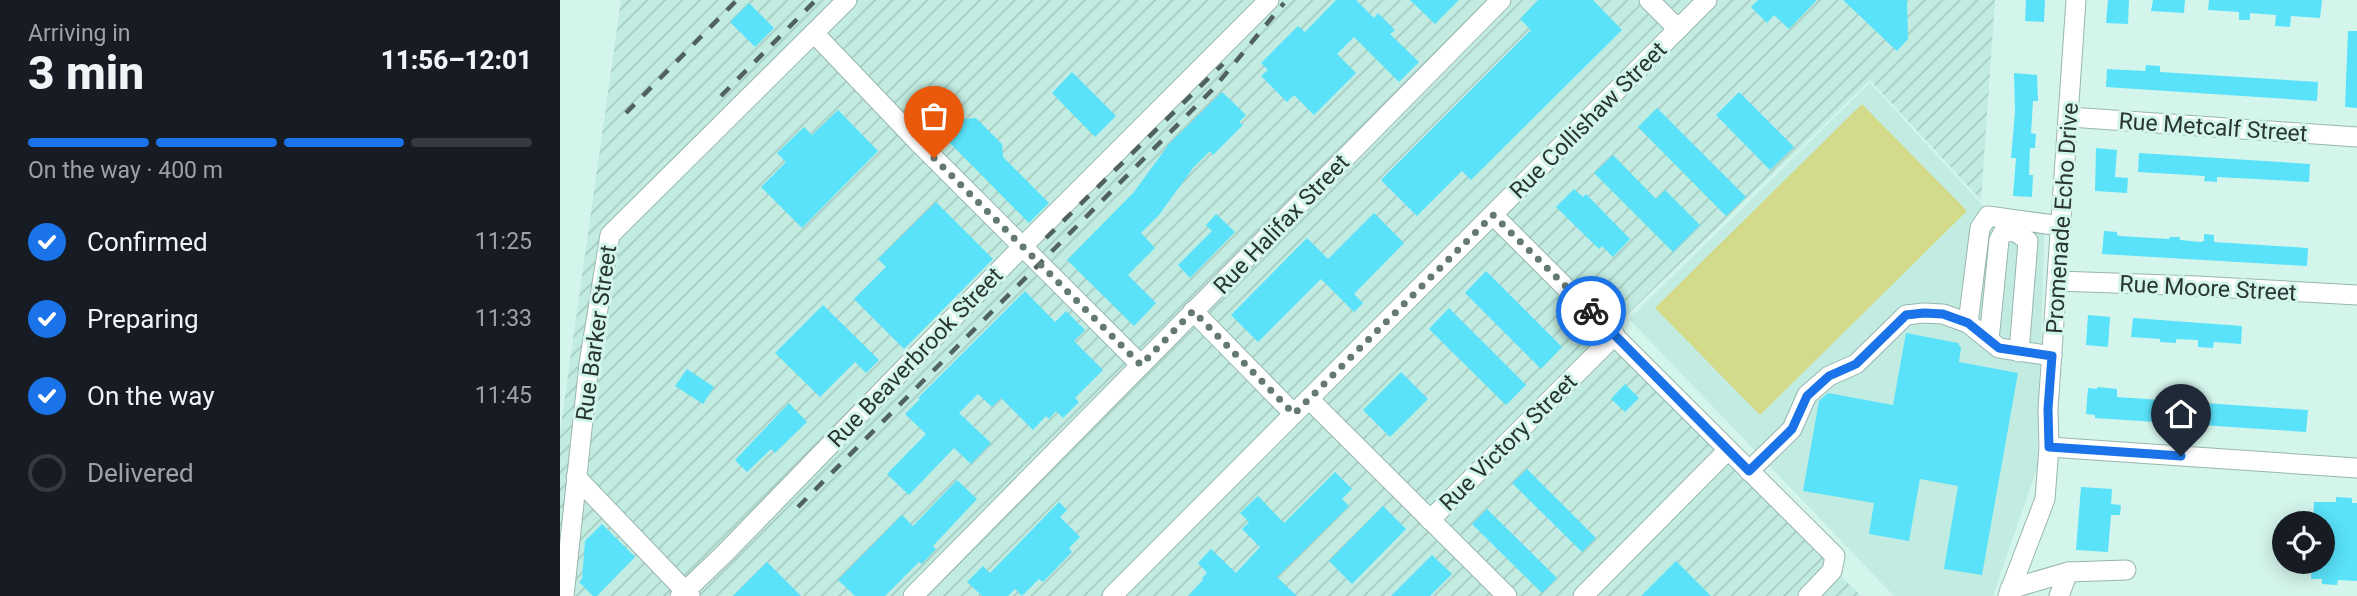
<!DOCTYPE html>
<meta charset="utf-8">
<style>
:root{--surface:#171b24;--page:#20242c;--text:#f1f3f6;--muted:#9ea1a6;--line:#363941;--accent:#1a73e8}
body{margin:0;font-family:Roboto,sans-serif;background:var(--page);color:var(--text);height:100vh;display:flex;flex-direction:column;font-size:26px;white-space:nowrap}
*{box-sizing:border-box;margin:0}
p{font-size:23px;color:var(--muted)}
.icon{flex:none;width:38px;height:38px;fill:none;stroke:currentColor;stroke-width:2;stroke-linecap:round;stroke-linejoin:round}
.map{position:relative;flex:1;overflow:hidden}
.side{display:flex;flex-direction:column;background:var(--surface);width:560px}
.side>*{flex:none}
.buttons{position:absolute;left:1712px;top:511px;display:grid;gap:14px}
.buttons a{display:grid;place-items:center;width:63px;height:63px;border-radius:50%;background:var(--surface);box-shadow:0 4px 18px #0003;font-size:35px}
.pin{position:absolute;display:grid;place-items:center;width:60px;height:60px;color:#fff;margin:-72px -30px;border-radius:50% 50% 50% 0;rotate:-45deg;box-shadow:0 0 7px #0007}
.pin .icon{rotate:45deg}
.courier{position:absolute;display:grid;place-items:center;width:70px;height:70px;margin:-35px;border:5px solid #1a73e8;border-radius:50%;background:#fff;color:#222;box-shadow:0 2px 9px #0007}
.summary em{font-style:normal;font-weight:800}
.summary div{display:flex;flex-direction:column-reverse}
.summary{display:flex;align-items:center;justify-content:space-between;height:119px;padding:0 28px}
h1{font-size:46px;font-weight:800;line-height:52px}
.bar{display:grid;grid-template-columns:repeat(4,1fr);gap:10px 7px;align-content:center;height:84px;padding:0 28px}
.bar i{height:9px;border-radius:5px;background:var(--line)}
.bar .active{background:var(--accent)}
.bar p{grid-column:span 4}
ol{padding:0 28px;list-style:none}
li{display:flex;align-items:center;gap:21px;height:77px}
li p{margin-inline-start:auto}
li .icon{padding:7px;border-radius:50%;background:var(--accent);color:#fff;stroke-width:4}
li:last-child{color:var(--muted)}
li i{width:38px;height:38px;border:4px solid var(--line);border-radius:50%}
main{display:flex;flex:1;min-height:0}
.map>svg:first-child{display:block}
.built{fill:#c2ece1}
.industrial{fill:url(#industrial-furrows)}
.park{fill:#d3da89}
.building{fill:#59e2f9}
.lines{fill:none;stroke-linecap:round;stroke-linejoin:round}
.minor-casing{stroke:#97b6ae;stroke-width:21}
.minor{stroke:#fff;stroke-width:19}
.rail{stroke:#51625e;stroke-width:4.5;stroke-dasharray:12 12;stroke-linecap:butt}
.done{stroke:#657974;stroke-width:7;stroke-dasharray:0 12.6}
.route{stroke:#1a73e8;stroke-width:9}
.labels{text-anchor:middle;stroke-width:6;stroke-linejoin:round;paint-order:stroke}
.street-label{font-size:23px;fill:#293633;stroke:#d4f5ec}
</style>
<main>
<section class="side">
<div class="summary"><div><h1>3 min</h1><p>Arriving in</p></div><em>11:56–12:01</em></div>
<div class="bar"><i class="active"></i><i class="active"></i><i class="active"></i><i></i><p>On the way · 400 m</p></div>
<ol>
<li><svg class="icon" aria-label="check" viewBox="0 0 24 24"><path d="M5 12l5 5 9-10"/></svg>Confirmed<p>11:25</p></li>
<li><svg class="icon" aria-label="check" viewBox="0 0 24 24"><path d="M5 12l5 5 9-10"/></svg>Preparing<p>11:33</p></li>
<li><svg class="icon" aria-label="check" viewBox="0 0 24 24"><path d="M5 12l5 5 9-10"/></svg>On the way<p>11:45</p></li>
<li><i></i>Delivered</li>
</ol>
</section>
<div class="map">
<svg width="1797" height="596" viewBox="0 0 1797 596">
<defs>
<pattern id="industrial-furrows" width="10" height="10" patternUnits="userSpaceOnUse" patternTransform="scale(1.75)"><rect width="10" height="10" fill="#c2ece1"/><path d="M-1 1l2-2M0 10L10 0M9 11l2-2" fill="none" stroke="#a7cbc2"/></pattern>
</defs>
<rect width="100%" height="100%" fill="#d4f5ec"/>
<!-- built -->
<path class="built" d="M1310 83 1424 207 1485 212 1477 468 1433 596H1334L1069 319Z"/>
<!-- industrial -->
<path class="industrial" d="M61 0H1435L1421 200 1310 80 1044 337 1301 596H0V432Z"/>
<!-- park -->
<path class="park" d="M1302 104 1407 211 1200 415 1095 308Z"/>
<!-- building -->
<g class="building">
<path d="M776 0H796L814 18 818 13 835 30 830 34 859 62 839 82 794 37 777 54 796 73 754 115 734 95 727 102 701 76 708 70 701 63 738 26 745 32Z"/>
<path d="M850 0H899L875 24Z"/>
<path d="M978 0H1033L1062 30 911 180 902 171 857 216 821 180 971 30 960 19Z"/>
<path d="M1198 0H1257L1229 29 1214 15 1207 23 1191 7Z"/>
<path d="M1283 0H1347L1348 39 1337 51Z"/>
<path d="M1466 0H1485L1484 22 1465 21Z"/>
<path d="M1548 0H1569L1568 24 1546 23Z"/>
<path d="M1593 0H1625L1624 13 1591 11Z"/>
<path d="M1649 0H1762L1760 18 1731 16 1730 27 1715 26 1716 15 1690 13V20H1679V12L1648 10Z"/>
<path d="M189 3 214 28 195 47 170 22Z"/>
<path d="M1788 31H1797V108L1785 107Z"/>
<path d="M1586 65 1600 66V72L1758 82 1757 101 1546 87 1547 69 1585 71Z"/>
<path d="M512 72 556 116 535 137 492 93Z"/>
<path d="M1454 73 1477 75 1478 101H1473L1471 133 1476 134 1475 148H1470L1469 175H1473L1472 197 1453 196 1456 158H1451L1455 112Z"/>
<path d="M662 92 686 115 679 122 683 125 653 155 650 151 633 168 599 215 581 233 595 248 568 275 596 303 574 326 507 260 574 192 609 144Z"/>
<path d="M1179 92 1234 147 1210 170 1156 115Z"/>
<path d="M1097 108 1186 197 1166 216 1078 127Z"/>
<path d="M278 110 318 151 242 228 201 187 226 162 217 153 244 127 252 135Z"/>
<path d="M400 115 404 119 416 118 442 144 443 157 489 203 469 223 381 134Z"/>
<path d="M1536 148 1557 150 1555 177 1568 178 1567 193 1535 191Z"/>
<path d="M1579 153 1750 164 1749 182 1657 177V182L1644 181 1645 176 1578 172Z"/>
<path d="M1053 155 1096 199 1105 190 1140 225 1113 252 1034 173Z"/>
<path d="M1014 189 1023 197 1026 194 1070 239 1053 257 1042 246 1039 249 996 207Z"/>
<path d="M376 202 433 259 344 349 294 299 326 267 318 259Z"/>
<path d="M814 213 844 243 794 294 803 303 794 312 761 279 698 342 671 315 747 238 768 259Z"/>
<path d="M656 214 675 232 630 278 618 265 652 231 646 225Z"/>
<path d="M1544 231 1557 232V235L1560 236 1609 239 1610 237H1620V240L1641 242 1644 241V234L1654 235V242L1748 248 1747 266 1542 254Z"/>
<path d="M926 271 1002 347 981 369 905 293Z"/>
<path d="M465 291 495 322 506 311 525 330 514 341 543 370 515 398 519 402 503 418 496 411 489 419 486 416 473 430 441 398 432 407 418 394 399 413 431 443 411 464 394 448 349 495 327 474 366 434 345 414 360 399 358 398Z"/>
<path d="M263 305 319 360 306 373 295 362 260 397 215 353Z"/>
<path d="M889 308 966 385 946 405 869 329Z"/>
<path d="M1528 315 1550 317 1548 347 1526 345Z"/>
<path d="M1573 318 1682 326 1681 344 1654 342 1653 348 1638 347V340L1616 339V343L1600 342V339L1571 337Z"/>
<path d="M1346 333 1398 343 1401 348 1399 362 1458 373 1422 575 1384 569 1398 486 1360 479 1349 541 1309 534 1314 503 1243 491 1259 401 1268 393 1333 405Z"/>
<path d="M127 369 154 387 143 404 115 386Z"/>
<path d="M841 372 868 399 830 437 803 410Z"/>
<path d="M1065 384 1079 398 1065 412 1051 399Z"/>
<path d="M1537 387 1557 389V397L1748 410 1746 432 1535 418V415L1526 414 1528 388 1537 389Z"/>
<path d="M229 403 247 422 215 453 211 449 187 472 175 460Z"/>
<path d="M967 469 1036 538 1022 552 952 483Z"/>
<path d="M775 472 792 489 782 499 789 506 717 577 737 596H628L643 580 642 578 647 573 638 563 651 549 676 573 700 547 682 529 689 522 680 513 698 496 724 523Z"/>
<path d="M397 480 417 499 373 546 376 549 362 564 359 562 325 596H295L278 580 342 515 353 526Z"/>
<path d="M1521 487 1552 489 1551 504 1561 505 1560 515H1551L1548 552 1516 550Z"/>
<path d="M1776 497 1792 498V503H1797V581L1778 580 1777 585 1762 584V579H1751L1752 562H1762V523H1753L1754 502H1776Z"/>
<path d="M499 502 507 510 500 517 520 537 509 548 512 552 483 582 479 579 462 596 455 589 448 596H422L407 582 423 566 430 573Z"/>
<path d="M823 506 846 529 792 584 769 561Z"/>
<path d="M927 509 997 578 982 593 912 524Z"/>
<path d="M42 524 75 557 37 596H33L19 582 22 579 25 541Z"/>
<path d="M872 555 892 574 870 596H831Z"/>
<path d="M1116 561 1151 596H1081Z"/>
<path d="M207 562 241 596H173Z"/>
</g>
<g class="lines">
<defs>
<g id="minor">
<path d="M1089 0 1118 29"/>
<path d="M254 33 357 141 581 365"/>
<path d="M1510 117 1797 137"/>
<path d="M933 215 1275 556 1272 571 1248 596"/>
<path d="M1498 281 1637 286 1797 295"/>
<path d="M633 311 734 414"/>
<path d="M1408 323 1420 228 1428 216 1501 226"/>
<path d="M1429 340 1439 240 1444 231 1456 232 1468 241 1459 352"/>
<path d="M749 399 947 596"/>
<path d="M1489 447 1797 468"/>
<path d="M1189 471 1232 429 1247 395 1269 376 1296 364 1346 315 1364 313 1383 314 1408 323 1439 348 1492 356"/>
<path d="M16 477 130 596"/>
<path d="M870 520 1055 335"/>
<path d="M1450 589 1508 572 1566 570"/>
<path d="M4 596 29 364 50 235 287 0"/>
<path d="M120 596 164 554 462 247 709 0"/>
<path d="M353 596 941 0"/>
<path d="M552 596 1147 0"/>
<path d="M1023 596 1168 450"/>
<path d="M1448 596 1485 499 1489 447 1488 409 1516 0"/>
<path d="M1499 596 1508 572"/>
</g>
</defs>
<!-- minor casing -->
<use href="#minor" class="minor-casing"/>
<!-- minor -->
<use href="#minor" class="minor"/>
<!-- rail -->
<g class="rail">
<path d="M161 96 256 0"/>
<path d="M66 113 177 0"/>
<path d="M486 238 663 64"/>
<path d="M238 507 654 88 724 3"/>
</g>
</g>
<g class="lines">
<!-- done -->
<path class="done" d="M374 158 581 365 633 311 734 414 933 215 1031 311"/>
<!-- route -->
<path class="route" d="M1031 311 1189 471 1232 429 1247 396 1269 376 1296 364 1346 315 1364 313 1383 314 1408 323 1439 348 1492 356 1488 409 1489 447 1621 456"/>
</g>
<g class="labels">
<!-- street labels -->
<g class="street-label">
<text transform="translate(1028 120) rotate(-45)" y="8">Rue Collishaw Street</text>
<text transform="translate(1653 127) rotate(4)" y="8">Rue Metcalf Street</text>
<text transform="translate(1502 218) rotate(-86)" y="8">Promenade Echo Drive</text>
<text transform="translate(721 224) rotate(-46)" y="8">Rue Halifax Street</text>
<text transform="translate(1648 288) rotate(3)" y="8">Rue Moore Street</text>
<text transform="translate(36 333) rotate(-82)" y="8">Rue Barker Street</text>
<text transform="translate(355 357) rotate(-46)" y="8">Rue Beaverbrook Street</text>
<text transform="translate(948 442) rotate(-45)" y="8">Rue Victory Street</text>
</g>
</g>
</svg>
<div class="buttons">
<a><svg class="icon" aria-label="locate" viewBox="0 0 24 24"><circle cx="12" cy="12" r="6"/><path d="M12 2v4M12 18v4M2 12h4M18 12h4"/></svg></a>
</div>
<div class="pin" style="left:374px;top:158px;background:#ea580c"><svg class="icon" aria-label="bag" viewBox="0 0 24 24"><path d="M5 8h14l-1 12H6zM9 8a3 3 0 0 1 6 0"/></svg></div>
<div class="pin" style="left:1621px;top:456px;background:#1f2937"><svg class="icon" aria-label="home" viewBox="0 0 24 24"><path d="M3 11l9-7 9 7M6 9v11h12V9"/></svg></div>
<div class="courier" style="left:1031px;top:311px"><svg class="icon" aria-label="bike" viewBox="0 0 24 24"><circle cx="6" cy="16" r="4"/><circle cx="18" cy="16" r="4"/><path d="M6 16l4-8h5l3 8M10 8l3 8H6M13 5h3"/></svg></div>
</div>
</main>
